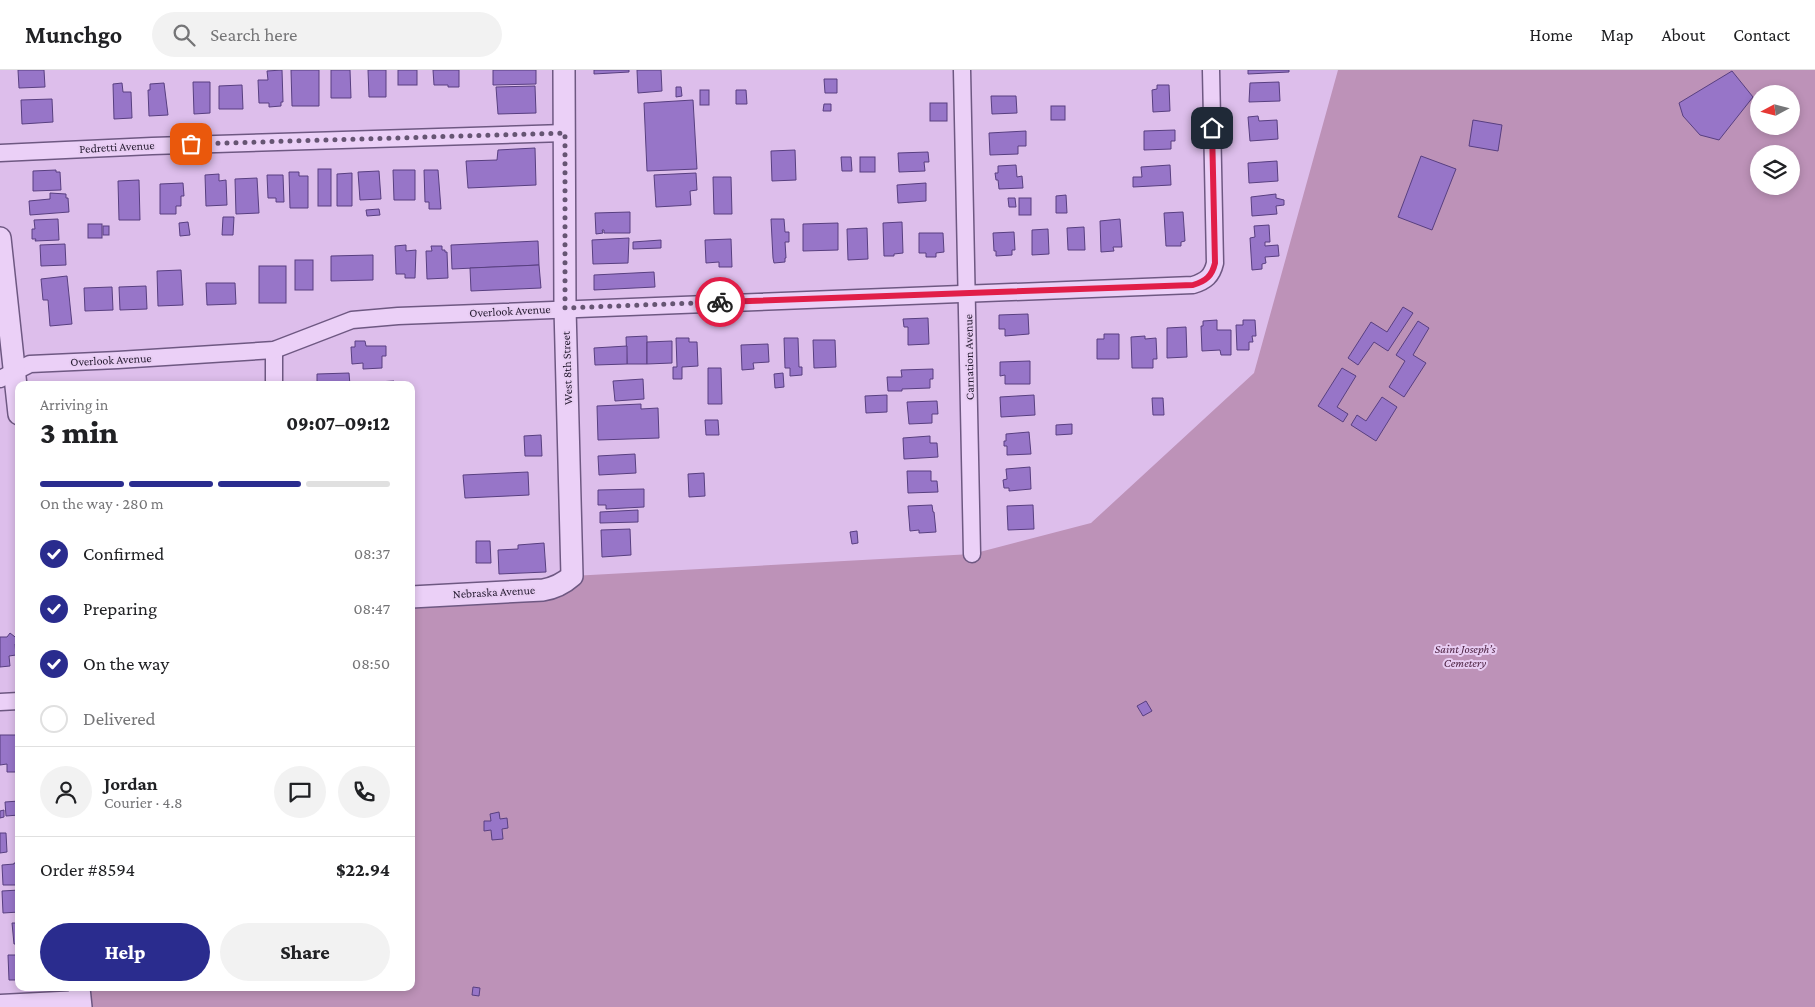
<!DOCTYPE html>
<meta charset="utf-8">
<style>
:root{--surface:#fff;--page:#f2f2f2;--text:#202124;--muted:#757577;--line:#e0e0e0;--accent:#2a2c8e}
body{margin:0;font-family:"Crimson Pro",serif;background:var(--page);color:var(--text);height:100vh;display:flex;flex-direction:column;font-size:19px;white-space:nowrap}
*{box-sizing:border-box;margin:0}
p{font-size:16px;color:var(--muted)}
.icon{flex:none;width:28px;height:28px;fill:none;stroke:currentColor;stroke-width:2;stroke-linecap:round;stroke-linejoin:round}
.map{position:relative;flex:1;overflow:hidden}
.panel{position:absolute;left:15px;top:311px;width:400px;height:610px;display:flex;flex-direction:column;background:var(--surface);border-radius:10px;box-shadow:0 2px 8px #0003}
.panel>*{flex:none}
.needle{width:32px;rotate:263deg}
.fabs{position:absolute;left:1750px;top:15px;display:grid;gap:10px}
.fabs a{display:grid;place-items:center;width:50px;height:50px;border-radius:50%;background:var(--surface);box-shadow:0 2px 8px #0003;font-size:25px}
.pin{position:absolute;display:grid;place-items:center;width:42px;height:42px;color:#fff;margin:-21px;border-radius:10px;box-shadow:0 2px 8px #0006}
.courier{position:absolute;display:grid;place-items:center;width:50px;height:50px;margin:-25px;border:4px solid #e11d48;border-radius:50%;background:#fff;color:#222;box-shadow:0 1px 6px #0007}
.headline em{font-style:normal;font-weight:800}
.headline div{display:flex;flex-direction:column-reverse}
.headline{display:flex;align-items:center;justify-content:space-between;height:85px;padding:0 25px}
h1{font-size:32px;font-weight:800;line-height:38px}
.bar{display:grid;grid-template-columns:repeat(4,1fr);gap:8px 5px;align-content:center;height:60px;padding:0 25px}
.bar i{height:6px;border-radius:4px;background:var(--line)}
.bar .current{background:var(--accent)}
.bar p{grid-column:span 4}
.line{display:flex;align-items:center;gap:12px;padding:0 25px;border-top:1px solid var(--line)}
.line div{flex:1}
.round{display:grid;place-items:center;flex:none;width:52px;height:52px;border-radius:26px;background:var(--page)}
ol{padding:0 25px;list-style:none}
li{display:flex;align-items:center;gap:15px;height:55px}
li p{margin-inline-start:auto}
li .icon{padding:5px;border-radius:50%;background:var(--accent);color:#fff;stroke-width:4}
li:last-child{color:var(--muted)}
li i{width:28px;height:28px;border:2px solid var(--line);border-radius:50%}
.cta{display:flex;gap:10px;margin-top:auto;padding:10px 25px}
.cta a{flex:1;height:58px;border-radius:30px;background:var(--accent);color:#fff;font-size:20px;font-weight:800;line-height:58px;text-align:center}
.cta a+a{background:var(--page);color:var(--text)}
header{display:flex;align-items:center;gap:30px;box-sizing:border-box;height:70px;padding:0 25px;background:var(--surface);border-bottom:1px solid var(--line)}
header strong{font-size:24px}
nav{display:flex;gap:28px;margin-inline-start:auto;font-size:18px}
.search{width:350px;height:45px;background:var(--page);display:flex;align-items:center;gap:12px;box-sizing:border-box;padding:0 18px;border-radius:28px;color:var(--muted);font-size:19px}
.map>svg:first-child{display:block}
.cemetery{fill:#bd92b8;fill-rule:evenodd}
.building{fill:#9775c8;stroke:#583f80}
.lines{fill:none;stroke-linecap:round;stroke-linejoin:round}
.minor-casing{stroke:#6e5882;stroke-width:19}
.tertiary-casing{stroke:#6e5882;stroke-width:24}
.minor{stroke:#ebd0f7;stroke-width:16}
.tertiary{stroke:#ebd0f7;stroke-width:21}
.done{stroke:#665573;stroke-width:5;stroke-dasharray:0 9}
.route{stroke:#e11d48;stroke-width:6}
.labels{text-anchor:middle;stroke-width:4;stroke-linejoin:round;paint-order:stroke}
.street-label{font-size:12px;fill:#261c32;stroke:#e8cdf3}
.park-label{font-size:12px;font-style:italic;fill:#4e2343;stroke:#e8cdf3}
</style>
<header>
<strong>Munchgo</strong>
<div class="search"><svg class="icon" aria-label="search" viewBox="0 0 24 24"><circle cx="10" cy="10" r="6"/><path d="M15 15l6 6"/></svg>Search here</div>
<nav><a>Home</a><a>Map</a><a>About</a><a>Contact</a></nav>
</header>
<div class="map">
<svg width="1815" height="937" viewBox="0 0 1815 937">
<rect width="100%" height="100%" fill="#ddbeeb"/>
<!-- cemetery -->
<path class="cemetery" d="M1338 0H1815V937H81L79 918H411V527L572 506 972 484 1091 453 1254 303ZM1759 24H1791V56H1759ZM1759 84H1791V116H1759Z"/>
<!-- building -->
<g class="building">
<path d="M18 0H44L45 17 19 18Z"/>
<path d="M282 0 283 32H281V36L269 37V33H259L258 10H268L267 1Z"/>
<path d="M291 0H319V36H292Z"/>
<path d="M331 0H350L351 28H331Z"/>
<path d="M368 0H386V27H369Z"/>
<rect x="398" y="0" width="19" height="15"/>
<path d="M433 0H459V17H448V15H434Z"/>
<path d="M493 0H536V14L493 15Z"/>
<path d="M594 0H629V2L594 4Z"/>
<path d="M637 0H661L662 21 638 23Z"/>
<path d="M1248 0H1289V2L1248 4Z"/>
<path d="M1732 1 1753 27 1719 70 1700 65 1683 46 1679 33Z"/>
<path d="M824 9H837V23H825Z"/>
<path d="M193 12H210V43L194 44Z"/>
<path d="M1279 12 1280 31 1249 32 1250 13Z"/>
<path d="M122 13 123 22H131L132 48 114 49 113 14Z"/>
<path d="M164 13 168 45 149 46 148 20H150V14Z"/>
<path d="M242 15 243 39H219V16Z"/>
<path d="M1157 15H1169L1170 41 1153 42 1152 20 1157 19Z"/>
<path d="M535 16 536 43 498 44 496 17Z"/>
<path d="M676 17H681L682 26 676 27Z"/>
<rect x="700" y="20" width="9" height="15"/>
<path d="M736 20H746L747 34H736Z"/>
<path d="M991 26H1016L1017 43 992 44Z"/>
<path d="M52 29 53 52 22 54 21 30Z"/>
<path d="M693 30 697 99 647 101 644 33Z"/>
<rect x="930" y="33" width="17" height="18"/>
<path d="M824 34H831V41H823Z"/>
<rect x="1051" y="36" width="14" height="14"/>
<path d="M1258 46 1259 51 1277 50 1278 69 1250 71 1248 47Z"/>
<path d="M1473 50 1502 55 1498 81 1469 76Z"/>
<path d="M1175 60V71H1171V79L1144 80V61Z"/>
<path d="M1026 61V76H1018V84L990 85 989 63Z"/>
<path d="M535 78 536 115 468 118 466 91 497 90 498 80Z"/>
<path d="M795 80 796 110 772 111 771 81Z"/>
<path d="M928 82 929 92H924L925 101 899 102 898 83Z"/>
<path d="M1421 86 1456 99 1432 160 1398 147Z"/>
<path d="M841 87H851L852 101H842Z"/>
<rect x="860" y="87" width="15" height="15"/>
<path d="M1277 91 1278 111 1249 113 1248 93Z"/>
<path d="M1016 95 1017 107 1022 106 1023 118 999 119 998 110H996L995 103H998V96Z"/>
<path d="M1170 95 1171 115 1133 117V107H1142L1141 97Z"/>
<rect x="318" y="99" width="13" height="37"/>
<path d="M56 100V102H60L61 120 33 121V101Z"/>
<path d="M393 100H415V130H394Z"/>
<path d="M424 100H438L441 139H429V132H425Z"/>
<path d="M379 101 381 129 360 130 358 102Z"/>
<path d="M289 102H299V106H308V138H290Z"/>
<path d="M352 103V136H337V104Z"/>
<path d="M696 103 697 120 690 121 691 135 656 137 654 105Z"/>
<path d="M219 104V111L226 110 227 135 206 136 205 105Z"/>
<path d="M267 105H283L284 132H276V128H268Z"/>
<path d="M713 107H731L732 144H714Z"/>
<path d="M257 108 259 143 236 144 235 109Z"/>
<path d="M139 110 140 150H119L118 111Z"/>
<path d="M183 113 184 126H181V136H176V144H160V114Z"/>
<path d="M926 113V131L898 133 897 115Z"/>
<path d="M50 123 66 124V128H68L69 142 30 145 29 131 50 129Z"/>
<path d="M1276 124V128L1284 130V135L1276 136 1277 144 1252 146 1251 127Z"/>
<path d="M1066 125 1067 143H1056V126Z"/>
<path d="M1008 128H1015L1016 137H1009Z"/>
<rect x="1019" y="128" width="12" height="17"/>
<path d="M379 139 380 145 367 146 366 140Z"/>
<path d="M630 142V163H604V160H602L603 163 596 164 595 143Z"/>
<path d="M1183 142 1185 171 1181 172V176H1166L1164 143Z"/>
<path d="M223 147H234L233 165H222Z"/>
<path d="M58 149 59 170 35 171 36 169H32V159H35L34 150Z"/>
<path d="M771 149H784L785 162H789V172H785L786 188H785V192L774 193 773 188Z"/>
<path d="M1120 149 1122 177H1113L1114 181 1101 182 1100 151Z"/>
<path d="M188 152 190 165 180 166 179 153Z"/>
<path d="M902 152 903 183 894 184V186H884L883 153Z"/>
<path d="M838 153V180L803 181V154Z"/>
<rect x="88" y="154" width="14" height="14"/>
<path d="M1269 155 1270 172H1265V176L1278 175 1279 186 1265 187 1266 193 1262 194V199L1252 200 1250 168 1255 167 1254 156Z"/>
<rect x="103" y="156" width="6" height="9"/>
<path d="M1084 157 1085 180H1068L1067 158Z"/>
<path d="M867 158 868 189 848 190 847 159Z"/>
<path d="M1048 159 1049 184 1032 185V160Z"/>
<path d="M1014 162 1015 180H1012V185L996 186V181H994L993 163Z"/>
<path d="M919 163H943L944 182 936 183V187H926V183H919Z"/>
<path d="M629 168 628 193 593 194 592 170Z"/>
<path d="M731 169 732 197H719V192L706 193 705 170Z"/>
<path d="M661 170V178L633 179V172Z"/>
<path d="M538 171 539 195 452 199 451 175Z"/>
<path d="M65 174 66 195 41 196 40 175Z"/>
<path d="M406 175V181L416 180 415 208H405V204H396L395 176Z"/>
<path d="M431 176H442V180H445V182H447L448 208 427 209 426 181H432Z"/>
<path d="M373 185V210L331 211V186Z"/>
<rect x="295" y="190" width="18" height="30"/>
<path d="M539 195 541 218 471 221 470 198Z"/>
<rect x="259" y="196" width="27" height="37"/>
<path d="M181 200 183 235 158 236 157 201Z"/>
<path d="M654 202 655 217 594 220V205Z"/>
<path d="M67 206 72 254 50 256 48 230H43L41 209Z"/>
<path d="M206 213H235L236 234 207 235Z"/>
<path d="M146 216 147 239 120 240 119 217Z"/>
<path d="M112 217 113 240 85 241 84 218Z"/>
<path d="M1403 237 1413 243 1388 281 1374 272 1358 295 1348 288 1371 252 1387 262Z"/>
<path d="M1028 244 1029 264 1005 266V259H999V245Z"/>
<path d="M928 248 929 274 908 275V257H904L903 249Z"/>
<path d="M1217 250V260H1231V285H1221L1220 280 1202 281 1201 256H1203V251Z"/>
<path d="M1243 250H1255L1256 266H1252L1253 272H1249V280H1237L1236 255H1243Z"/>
<path d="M1418 251 1429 258 1413 285 1426 293 1404 327 1389 317 1405 291 1396 285Z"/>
<path d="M1186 257 1187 287 1167 288V258Z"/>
<path d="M1104 264H1119V289H1097V269H1104Z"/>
<path d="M647 266V294H627L626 267Z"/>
<path d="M1145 266V269L1156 268 1157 289H1153V298H1132L1131 267Z"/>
<path d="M676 268H689V272H697L698 296 682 297V309H673V297H677Z"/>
<path d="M784 268H798L799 297H802V305L790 306V298H785Z"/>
<path d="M813 270H835L836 297 814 298Z"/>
<path d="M355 271H365L366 276H386V286H382V298L363 299V293L352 294 351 277H355Z"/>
<path d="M672 271V293L647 294V272Z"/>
<path d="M768 274 769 292 753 293 754 299 742 300 741 275Z"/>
<path d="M627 276V294L595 295 594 278Z"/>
<path d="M1030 291V314H1005V305L1000 306V292Z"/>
<path d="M708 298H721L722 334H708Z"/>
<path d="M1342 298 1356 306 1337 337 1348 344 1343 352 1318 336Z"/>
<path d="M933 299V309H930V318L902 319V321H888L887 307H902L901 300Z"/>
<path d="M349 303 350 315H317V304Z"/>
<path d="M783 303 784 317 775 318 774 304Z"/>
<path d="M643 309 644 329 615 331 613 311Z"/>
<path d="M394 311 395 315H377V312Z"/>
<path d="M887 325V342L866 343 865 326Z"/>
<path d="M1034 325 1035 345 1001 347 1000 327Z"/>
<path d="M1382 327 1397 337 1376 371 1351 355 1357 345 1366 351Z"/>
<path d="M1152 328H1163L1164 345H1153Z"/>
<path d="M937 331 938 344H932V353L909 354 907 332Z"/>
<path d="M641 334V339L658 338 659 368 598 370 597 336Z"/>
<path d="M705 350H718L719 365H706Z"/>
<path d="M1072 354V364L1056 365V355Z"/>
<path d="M1029 362 1031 384 1007 385V376H1004V371H1006V364Z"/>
<path d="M541 365 542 386H525L524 366Z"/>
<path d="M930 366V373H937L938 387 904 389 903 368Z"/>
<path d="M635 384 636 403 599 405 598 386Z"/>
<path d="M1030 397 1031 419 1009 421V418H1004L1003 410 1007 409 1006 399Z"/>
<path d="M907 401H931V411H937L938 422 908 423Z"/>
<path d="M528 402 529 425 465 428 463 405Z"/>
<path d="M704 403 705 426 689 427 688 404Z"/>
<path d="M644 419V437L606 439V435H598V420Z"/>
<path d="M932 435 933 442H934L936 462 919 463V460L910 461 908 436Z"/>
<path d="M1033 435 1034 459 1008 460 1007 436Z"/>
<path d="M638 440V452L600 453V442Z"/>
<path d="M630 459 631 485 602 487 601 460Z"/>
<path d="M857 461 858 473 852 474 850 462Z"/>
<path d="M476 471H490L491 493H476Z"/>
<path d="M544 473 546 502 499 504 498 480 518 479V475Z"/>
<path d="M10 563 19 570 15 574 16 585 9 586 10 596 0 597V567H7Z"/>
<path d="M1146 631 1152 641 1143 646 1137 636Z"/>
<path d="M0 665H17L19 702H7V694L0 695Z"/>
<path d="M19 731V745L6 746 5 732Z"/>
<path d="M4 740V747L0 748V741Z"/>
<path d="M499 742 500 749 507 748 508 758 502 759 503 769 492 770 491 760 484 761V751H491L490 744Z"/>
<path d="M0 763H6L7 782 0 783Z"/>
<path d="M14 793H19V815H3L2 795 14 794Z"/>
<path d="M19 820V842L3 843 2 821Z"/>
<path d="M12 853H19V874H14Z"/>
<path d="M8 885H19V910H9Z"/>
<path d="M473 917 480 918 479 926 472 925Z"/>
</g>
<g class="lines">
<defs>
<g id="minor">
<path d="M962 0 972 484"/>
<path d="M0 83 152 76 565 63"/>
<path d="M274 280V315"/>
<path d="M0 309 30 294 118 290 274 280 352 250 398 246 1193 215C1206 211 1212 206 1215 193L1211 0"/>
<path d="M0 632 19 631"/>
<path d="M0 933 80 929"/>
</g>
<g id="tertiary">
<path d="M0 168 19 344"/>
<path d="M411 527 543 520C555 518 563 514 572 506L565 238 564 0"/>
<path d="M79 918 81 937"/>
</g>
</defs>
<!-- minor casing -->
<use href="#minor" class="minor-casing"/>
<!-- tertiary casing -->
<use href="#tertiary" class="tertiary-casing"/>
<!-- minor -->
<use href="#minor" class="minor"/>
<!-- tertiary -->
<use href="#tertiary" class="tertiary"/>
</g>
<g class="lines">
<!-- done -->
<path class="done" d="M191 74 565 63V238L720 232"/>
<!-- route -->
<path class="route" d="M720 232 1193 215C1206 211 1212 206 1215 193L1212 58"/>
</g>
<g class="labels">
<!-- street labels -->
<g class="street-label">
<text transform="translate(117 77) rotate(-3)" y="4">Pedretti Avenue</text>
<text transform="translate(510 241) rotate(-3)" y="4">Overlook Avenue</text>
<text transform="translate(969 287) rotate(-91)" y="4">Carnation Avenue</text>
<text transform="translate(111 290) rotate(-3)" y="4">Overlook Avenue</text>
<text transform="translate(567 298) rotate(-92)" y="4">West 8th Street</text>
<text transform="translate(494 522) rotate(-3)" y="4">Nebraska Avenue</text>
</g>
<!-- park labels -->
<g class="park-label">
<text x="1465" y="583">Saint Joseph’s<tspan x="1465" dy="14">Cemetery</tspan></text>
</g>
</g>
</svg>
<div class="fabs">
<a><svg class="needle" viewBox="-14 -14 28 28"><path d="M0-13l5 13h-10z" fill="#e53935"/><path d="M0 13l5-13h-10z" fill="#757577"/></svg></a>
<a><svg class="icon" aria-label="layers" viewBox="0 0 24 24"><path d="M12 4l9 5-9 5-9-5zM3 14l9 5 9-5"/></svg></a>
</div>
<div class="pin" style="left:191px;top:74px;background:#ea580c"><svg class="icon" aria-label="bag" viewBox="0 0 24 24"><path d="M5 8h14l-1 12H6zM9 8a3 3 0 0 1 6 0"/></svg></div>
<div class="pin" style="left:1212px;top:58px;background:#1f2937"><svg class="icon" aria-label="home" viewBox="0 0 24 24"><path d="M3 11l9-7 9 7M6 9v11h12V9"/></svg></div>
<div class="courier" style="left:720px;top:232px"><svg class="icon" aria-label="bike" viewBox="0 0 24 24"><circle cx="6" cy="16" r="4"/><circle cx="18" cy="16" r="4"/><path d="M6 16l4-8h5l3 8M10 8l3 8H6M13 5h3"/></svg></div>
<section class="panel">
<div class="headline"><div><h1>3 min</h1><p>Arriving in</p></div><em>09:07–09:12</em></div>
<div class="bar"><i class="current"></i><i class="current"></i><i class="current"></i><i></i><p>On the way · 280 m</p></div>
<ol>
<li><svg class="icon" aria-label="check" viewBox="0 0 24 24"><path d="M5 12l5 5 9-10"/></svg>Confirmed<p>08:37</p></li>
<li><svg class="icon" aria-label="check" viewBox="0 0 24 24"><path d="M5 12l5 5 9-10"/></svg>Preparing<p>08:47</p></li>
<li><svg class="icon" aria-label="check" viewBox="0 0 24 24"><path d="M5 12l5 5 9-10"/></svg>On the way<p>08:50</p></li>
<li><i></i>Delivered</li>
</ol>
<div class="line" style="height:90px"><a class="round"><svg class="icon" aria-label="person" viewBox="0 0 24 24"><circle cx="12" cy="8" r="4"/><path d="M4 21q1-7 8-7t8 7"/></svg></a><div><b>Jordan</b><p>Courier · 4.8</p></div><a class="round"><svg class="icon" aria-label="chat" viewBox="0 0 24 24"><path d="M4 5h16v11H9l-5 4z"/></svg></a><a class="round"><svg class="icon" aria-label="phone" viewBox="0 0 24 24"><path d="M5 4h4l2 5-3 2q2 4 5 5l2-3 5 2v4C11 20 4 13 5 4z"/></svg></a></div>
<div class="line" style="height:65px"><div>Order #8594</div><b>$22.94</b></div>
<div class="cta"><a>Help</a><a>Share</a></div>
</section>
</div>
